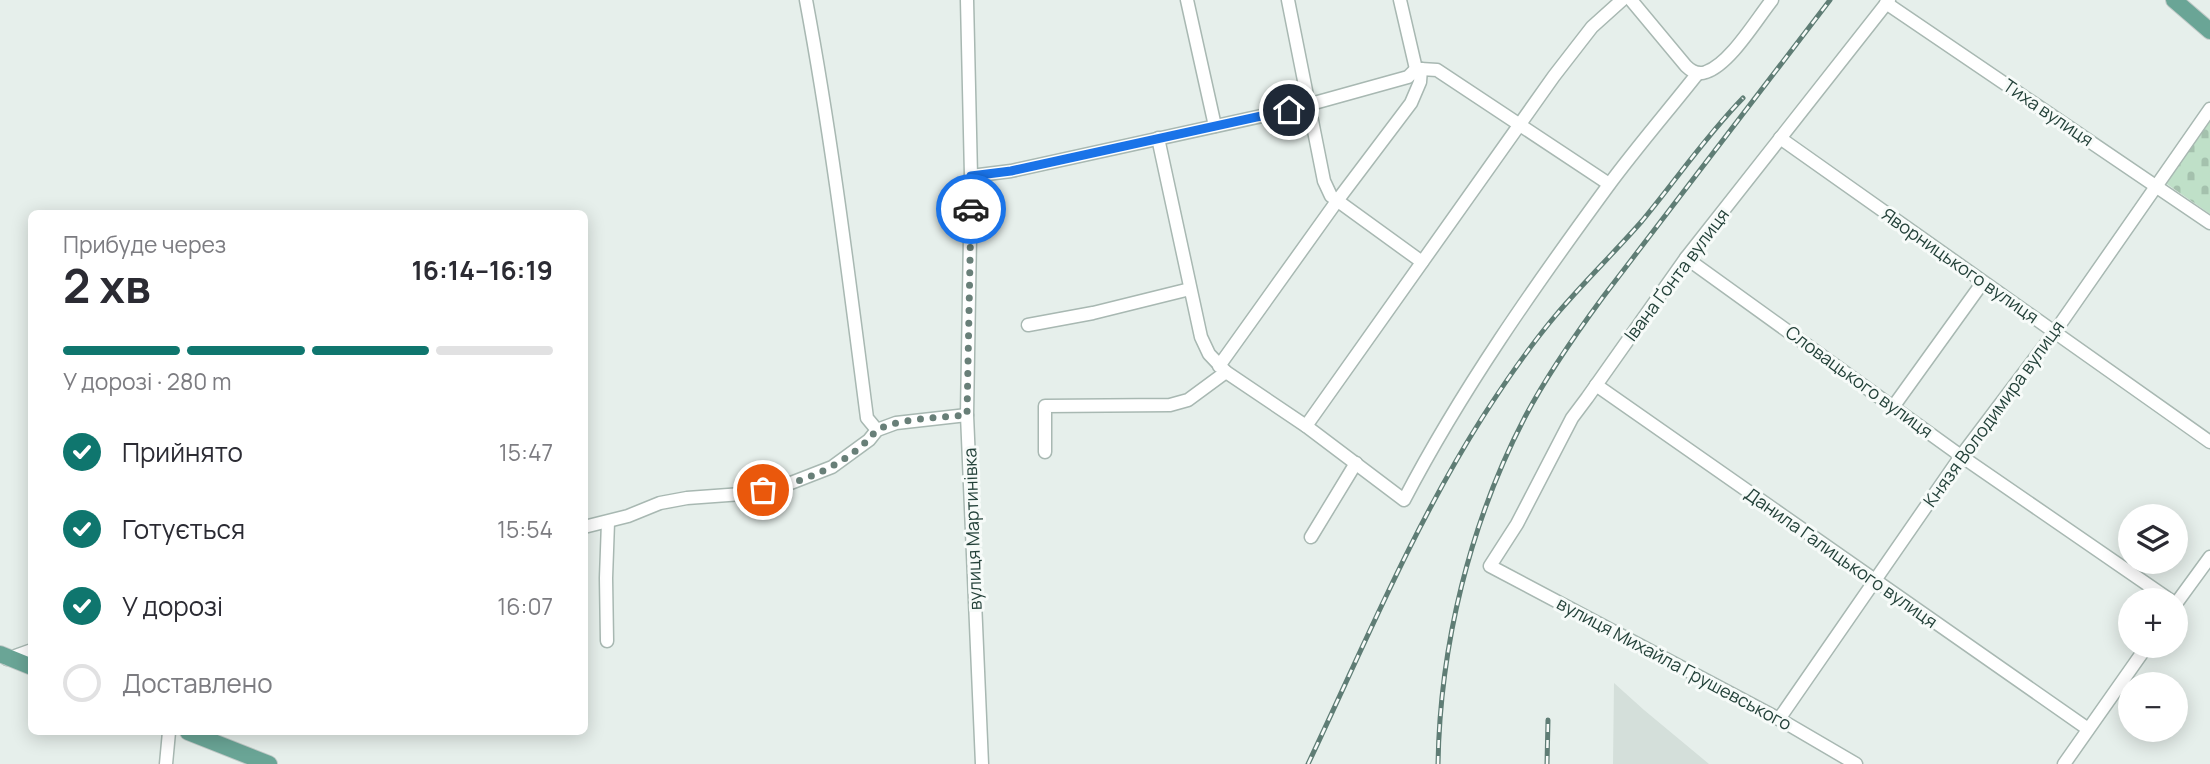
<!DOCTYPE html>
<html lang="uk">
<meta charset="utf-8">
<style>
:root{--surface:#fff;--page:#f7f7f7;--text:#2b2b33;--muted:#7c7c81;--line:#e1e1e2;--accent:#0f766e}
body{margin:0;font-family:Manrope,sans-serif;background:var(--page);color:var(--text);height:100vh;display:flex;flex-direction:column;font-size:26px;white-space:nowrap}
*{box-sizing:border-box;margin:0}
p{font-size:23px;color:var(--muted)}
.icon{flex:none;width:38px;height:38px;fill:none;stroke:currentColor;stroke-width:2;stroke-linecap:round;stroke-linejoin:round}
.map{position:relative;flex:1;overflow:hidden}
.drawer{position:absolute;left:28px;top:210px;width:560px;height:525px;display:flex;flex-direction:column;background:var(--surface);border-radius:10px;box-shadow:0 4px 18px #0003}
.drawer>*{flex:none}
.controls{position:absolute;left:2118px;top:504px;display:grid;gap:14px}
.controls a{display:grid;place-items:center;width:70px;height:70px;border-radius:50%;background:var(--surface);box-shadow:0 4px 18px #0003;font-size:35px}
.pin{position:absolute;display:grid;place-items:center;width:60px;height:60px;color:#fff;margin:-30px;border:4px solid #fff;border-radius:50%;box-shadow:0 2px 7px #0007}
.courier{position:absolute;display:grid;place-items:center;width:70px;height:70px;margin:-35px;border:5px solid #1a73e8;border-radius:50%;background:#fff;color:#222;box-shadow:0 2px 9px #0007}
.headline em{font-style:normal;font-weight:700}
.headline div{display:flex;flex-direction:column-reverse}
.headline{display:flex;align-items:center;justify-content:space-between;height:119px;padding:0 35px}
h1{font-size:46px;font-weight:700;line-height:52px}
.bar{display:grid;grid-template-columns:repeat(4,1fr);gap:10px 7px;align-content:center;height:84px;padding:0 35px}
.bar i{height:9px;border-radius:5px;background:var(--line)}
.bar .on{background:var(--accent)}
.bar p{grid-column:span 4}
ol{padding:0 35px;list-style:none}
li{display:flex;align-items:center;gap:21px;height:77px}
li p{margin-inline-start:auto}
li .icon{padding:7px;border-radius:50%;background:var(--accent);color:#fff;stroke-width:4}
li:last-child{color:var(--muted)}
li i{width:38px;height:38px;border:4px solid var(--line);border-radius:50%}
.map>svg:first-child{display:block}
.built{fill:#d4dfda}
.cemetery{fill:url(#cemetery-stones)}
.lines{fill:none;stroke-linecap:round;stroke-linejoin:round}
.minor-casing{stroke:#a8b8b2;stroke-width:15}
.major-casing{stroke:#c2cac8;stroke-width:18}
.minor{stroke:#fff;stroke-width:12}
.major{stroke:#6aa596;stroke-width:16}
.rail-casing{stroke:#5f7d75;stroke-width:5}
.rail{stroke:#f7fbf9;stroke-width:2.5;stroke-dasharray:8;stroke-linecap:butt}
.done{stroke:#687f78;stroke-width:7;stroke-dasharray:0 12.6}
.route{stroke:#1a73e8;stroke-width:9}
.labels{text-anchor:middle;stroke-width:6;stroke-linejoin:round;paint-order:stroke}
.street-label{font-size:18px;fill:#24423a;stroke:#f7fbf9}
</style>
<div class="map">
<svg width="2210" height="764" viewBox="0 0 2210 764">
<defs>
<pattern id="cemetery-stones" width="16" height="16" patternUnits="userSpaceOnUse" patternTransform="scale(1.75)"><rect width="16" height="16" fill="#bfe0c8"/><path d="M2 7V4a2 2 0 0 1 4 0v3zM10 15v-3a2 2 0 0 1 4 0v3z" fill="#a4c1ad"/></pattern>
</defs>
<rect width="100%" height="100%" fill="#e6efeb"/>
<!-- built -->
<path class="built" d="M1614 683 1644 710 1709 764H1613Z"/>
<!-- cemetery -->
<path class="cemetery" d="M2210 115V214L2164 182Z"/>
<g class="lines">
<defs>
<g id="minor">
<path d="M806 0C832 139 849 279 867 418L877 430"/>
<path d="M967 0 971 176 967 415 982 764"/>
<path d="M1187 0 1215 126"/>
<path d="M1288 0 1324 181 1331 196 1422 262"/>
<path d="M1400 0 1416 69H1421"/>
<path d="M1631 0 1686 66C1691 71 1698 75 1706 72 1730 64 1756 20 1772 0"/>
<path d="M1886 3 2210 223"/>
<path d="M1421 69 1437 70 1609 184"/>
<path d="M1158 138 1201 337 1209 354 1226 372 1306 426 1404 500C1462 389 1534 287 1608 186 1636 148 1668 111 1698 73"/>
<path d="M1780 138 2210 442"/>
<path d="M971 176 1011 171 1289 110 1408 77 1416 69"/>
<path d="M1686 258 1961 456 2170 600"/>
<path d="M1028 325 1093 313 1190 289"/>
<path d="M1219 366 1337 201 1411 103 1420 82 1421 69"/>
<path d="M1596 385 2088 729"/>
<path d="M1893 407 1983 282"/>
<path d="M1306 426 1554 76 1592 27 1622 0"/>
<path d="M1045 452V406L1170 405 1188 400 1226 372"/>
<path d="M584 527 628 516 660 503 687 498 742 494 783 486 832 467 869 440 877 430 896 423 967 415"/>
<path d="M1311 537 1356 463"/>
<path d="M2175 605 2210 557"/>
<path d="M607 641 606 578 608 522"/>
<path d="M7 659 32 650"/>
<path d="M1779 719 1961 456 2054 333 2210 109"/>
<path d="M166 764 169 732"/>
<path d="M1856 764 1779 719 1490 566 1517 524 1572 418 1587 398 1686 258 1889 0"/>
<path d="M2064 764 2147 646"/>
</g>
<g id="major">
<path d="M2174 0 2210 31"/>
<path d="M0 654 32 667"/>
<path d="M188 732 269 764"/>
</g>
</defs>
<!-- minor casing -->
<use href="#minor" class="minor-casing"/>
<!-- major casing -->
<use href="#major" class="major-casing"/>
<!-- minor -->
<use href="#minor" class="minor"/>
<!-- major -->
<use href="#major" class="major"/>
<defs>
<g id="rail">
<path d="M1308 764C1363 648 1413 527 1482 418 1505 382 1529 347 1556 315 1584 282 1614 253 1642 221 1676 180 1706 136 1743 98"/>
<path d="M1438 764C1440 645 1470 523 1525 417 1547 375 1575 335 1603 297L1830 0"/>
<path d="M1547 764 1548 720"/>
</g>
</defs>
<!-- rail casing -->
<use href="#rail" class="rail-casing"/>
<!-- rail -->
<use href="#rail" class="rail"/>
</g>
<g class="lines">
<!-- done -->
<path class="done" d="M763 490C801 483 841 467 869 439 872 437 873 433 876 431 891 419 946 417 967 415L971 209"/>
<!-- route -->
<path class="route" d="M971 209V176L1011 171 1289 110"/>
</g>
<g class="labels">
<!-- street labels -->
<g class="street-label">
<text transform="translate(2048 113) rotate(34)" y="6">Тиха вулиця</text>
<text transform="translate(1960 266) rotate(35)" y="6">Яворницького вулиця</text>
<text transform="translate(1677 275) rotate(-53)" y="6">Івана Ґонта вулиця</text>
<text transform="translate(1859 382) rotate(36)" y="6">Словацького вулиця</text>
<text transform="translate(1994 414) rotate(-54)" y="6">Князя Володимира вулиця</text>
<text transform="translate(973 529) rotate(-92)" y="6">вулиця Мартинівка</text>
<text transform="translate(1841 558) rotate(35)" y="6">Данила Галицького вулиця</text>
<text transform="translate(1674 664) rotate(28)" y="6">вулиця Михайла Грушевського</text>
</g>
</g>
</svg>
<div class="controls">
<a><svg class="icon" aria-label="layers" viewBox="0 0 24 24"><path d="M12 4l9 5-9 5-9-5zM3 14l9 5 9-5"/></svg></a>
<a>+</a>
<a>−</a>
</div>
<div class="pin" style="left:763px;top:490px;background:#ea580c"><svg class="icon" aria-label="bag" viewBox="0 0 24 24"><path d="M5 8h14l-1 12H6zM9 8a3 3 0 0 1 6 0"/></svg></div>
<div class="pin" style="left:1289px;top:110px;background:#1f2937"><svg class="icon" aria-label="home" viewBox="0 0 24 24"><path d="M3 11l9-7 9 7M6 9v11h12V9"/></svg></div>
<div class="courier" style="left:971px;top:209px"><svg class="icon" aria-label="car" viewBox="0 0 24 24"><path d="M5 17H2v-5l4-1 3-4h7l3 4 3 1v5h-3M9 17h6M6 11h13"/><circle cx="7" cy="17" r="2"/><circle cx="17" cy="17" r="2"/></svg></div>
<section class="drawer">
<div class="headline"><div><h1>2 хв</h1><p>Прибуде через</p></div><em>16:14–16:19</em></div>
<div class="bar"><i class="on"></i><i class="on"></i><i class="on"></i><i></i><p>У дорозі · 280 m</p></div>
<ol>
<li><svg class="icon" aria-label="check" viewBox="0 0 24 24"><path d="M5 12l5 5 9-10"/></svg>Прийнято<p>15:47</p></li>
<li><svg class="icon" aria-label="check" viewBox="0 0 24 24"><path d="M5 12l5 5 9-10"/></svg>Готується<p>15:54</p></li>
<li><svg class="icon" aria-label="check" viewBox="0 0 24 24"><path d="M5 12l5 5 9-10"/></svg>У дорозі<p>16:07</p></li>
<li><i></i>Доставлено</li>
</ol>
</section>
</div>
